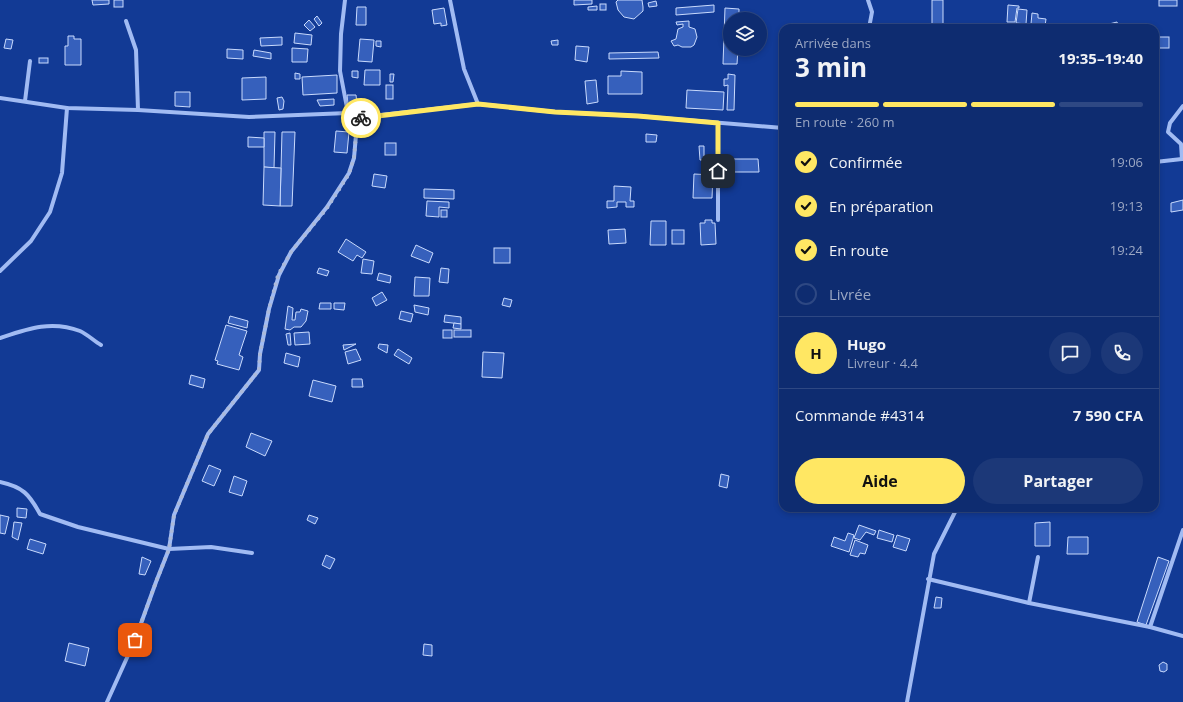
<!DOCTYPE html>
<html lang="fr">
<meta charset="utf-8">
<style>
:root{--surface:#0e2c70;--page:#1c3878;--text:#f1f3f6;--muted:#9ba7c3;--line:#2e4883;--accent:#ffe763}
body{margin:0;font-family:"Open Sans",sans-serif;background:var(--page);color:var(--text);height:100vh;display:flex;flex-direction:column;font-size:15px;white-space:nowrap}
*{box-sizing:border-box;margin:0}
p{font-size:13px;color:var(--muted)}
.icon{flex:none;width:22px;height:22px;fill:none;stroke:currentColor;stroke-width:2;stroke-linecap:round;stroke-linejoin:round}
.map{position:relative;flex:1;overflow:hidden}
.drawer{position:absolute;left:779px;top:24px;width:380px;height:488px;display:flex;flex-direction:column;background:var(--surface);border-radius:12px;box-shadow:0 2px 6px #0003,0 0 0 1px var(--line)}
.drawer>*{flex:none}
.controls{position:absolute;left:723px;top:12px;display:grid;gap:8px}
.controls a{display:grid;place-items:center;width:44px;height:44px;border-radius:50%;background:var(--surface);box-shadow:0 2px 6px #0003,0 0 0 1px var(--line);font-size:20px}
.pin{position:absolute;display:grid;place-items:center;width:34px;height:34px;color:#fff;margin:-17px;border-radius:8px;box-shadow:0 2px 6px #0006}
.courier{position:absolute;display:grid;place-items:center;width:40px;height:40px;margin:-20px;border:3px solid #ffe763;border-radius:50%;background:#fff;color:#222;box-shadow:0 1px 5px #0007}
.summary em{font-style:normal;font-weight:700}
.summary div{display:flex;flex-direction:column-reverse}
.summary{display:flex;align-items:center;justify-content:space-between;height:68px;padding:0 16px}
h1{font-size:26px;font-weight:700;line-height:30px}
.bar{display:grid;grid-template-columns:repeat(4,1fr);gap:6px 4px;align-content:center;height:48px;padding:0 16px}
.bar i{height:5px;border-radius:3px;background:var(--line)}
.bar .selected{background:var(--accent)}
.bar p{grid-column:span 4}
.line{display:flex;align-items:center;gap:10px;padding:0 16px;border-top:1px solid var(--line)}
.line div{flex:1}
.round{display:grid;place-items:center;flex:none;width:42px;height:42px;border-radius:21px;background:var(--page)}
ol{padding:0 16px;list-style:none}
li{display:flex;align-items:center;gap:12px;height:44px}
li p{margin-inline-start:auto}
li .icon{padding:4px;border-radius:50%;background:var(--accent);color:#111;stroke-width:4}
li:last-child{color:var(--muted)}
li i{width:22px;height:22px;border:2px solid var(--line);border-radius:50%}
.primary-button{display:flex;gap:8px;margin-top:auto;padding:8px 16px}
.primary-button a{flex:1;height:46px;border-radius:24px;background:var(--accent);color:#111;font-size:16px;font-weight:700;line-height:46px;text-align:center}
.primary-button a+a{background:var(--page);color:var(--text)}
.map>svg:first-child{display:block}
.building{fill:#3660bc;stroke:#c9dafd}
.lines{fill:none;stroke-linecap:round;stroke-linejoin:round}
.minor{stroke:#a1bbf3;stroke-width:4}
.done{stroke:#acbada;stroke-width:4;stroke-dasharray:0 7.2}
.route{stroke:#ffe763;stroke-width:5}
</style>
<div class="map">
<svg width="1183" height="702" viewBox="0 0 1183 702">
<rect width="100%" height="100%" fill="#123a95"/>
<!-- building -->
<g class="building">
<path d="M92 0H109V4L93 5Z"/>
<rect x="114" y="0" width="9" height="7"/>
<path d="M574 0H592V4L574 5Z"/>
<path d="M618 0H642L643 7V11L634 19 624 17 618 10 616 2Z"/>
<rect x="932" y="0" width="11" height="24"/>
<rect x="1159" y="0" width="18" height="6"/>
<path d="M656 1 657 6 649 7 648 3Z"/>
<rect x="600" y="4" width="6" height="6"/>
<path d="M714 5V12L676 15V8Z"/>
<path d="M1008 5 1019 6V8H1017L1015 22H1007Z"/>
<path d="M597 6V10H588V7Z"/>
<path d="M357 7H366V25H356Z"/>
<path d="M444 8 447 25 441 26V23L434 24 432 10Z"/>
<path d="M725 8 739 9V19H730V49H738L737 64H723Z"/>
<path d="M1018 9 1027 10 1026 24 1016 23Z"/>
<path d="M1032 13 1038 14V18L1046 19 1045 26 1031 24Z"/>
<path d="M317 16 322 23 319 26 314 19Z"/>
<path d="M309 20 315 27 310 31 304 25Z"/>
<path d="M689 21V27L695 29 697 37 694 45 691 47H682L678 45 674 46 671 41 676 39 678 29 683 27V24L677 25 676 22Z"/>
<path d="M1117 22 1119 28H1106L1105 25Z"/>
<rect x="886" y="26" width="14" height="2"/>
<path d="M295 33 312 35 311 45 294 43Z"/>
<path d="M68 36H74V39H81V65H65V46H68Z"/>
<path d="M282 37V45L261 46 260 38Z"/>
<rect x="1155" y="37" width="14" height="11"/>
<path d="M6 39 13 40 11 49 4 48Z"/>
<path d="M360 39 374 40 372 62 358 61Z"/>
<path d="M558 40V45H552L551 41Z"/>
<path d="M376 41H381V47L376 46Z"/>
<path d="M576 46 589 47 587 62 575 60Z"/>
<path d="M292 48 308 49 307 62H292Z"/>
<path d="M227 49 243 50V59L227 58Z"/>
<path d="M254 50 271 53V59L253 56Z"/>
<path d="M658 52 659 58 609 59V53Z"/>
<rect x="39" y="58" width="9" height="5"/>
<path d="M365 70H380V85H364Z"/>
<path d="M352 71H358V78L352 77Z"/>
<path d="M621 71 642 72V94H608V76H621Z"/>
<path d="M295 73 300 74V79H295Z"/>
<path d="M390 74H394L393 82H390Z"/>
<path d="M728 74 735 75 734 110H727L728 85 724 86V79H728Z"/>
<path d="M337 75V93L303 95 302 77Z"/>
<path d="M266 77V99L242 100V78Z"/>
<path d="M596 80 598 102 587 104 585 81Z"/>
<rect x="386" y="85" width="7" height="14"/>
<path d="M687 90 724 92 723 110 686 108Z"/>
<path d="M175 92H190V107L175 106Z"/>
<path d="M347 95H356L357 104H348Z"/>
<path d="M282 97 284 101 283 109 279 110 277 98Z"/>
<path d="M334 99V105L320 106 317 100Z"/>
<path d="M336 131 349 132 347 153 334 152Z"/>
<path d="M264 132H275L274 168 264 167Z"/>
<path d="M282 132H295L292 206H280Z"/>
<path d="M646 134 657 135 656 142H646Z"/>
<path d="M248 137 264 138V147H248Z"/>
<rect x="385" y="143" width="11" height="12"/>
<path d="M699 146H704V160H700Z"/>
<path d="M733 159H758L759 172H734Z"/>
<path d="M264 167 281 168 280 206 263 205Z"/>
<path d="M374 174 387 176 385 188 372 186Z"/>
<path d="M694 174 713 175 712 198H693Z"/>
<path d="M614 186 631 187 630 201H634V207H626V202H617V207L607 208V201H614Z"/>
<path d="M424 189 454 190V199L424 198Z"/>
<path d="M1183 200V210L1171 212V203Z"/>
<path d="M427 201 449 202V208L439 207V217L426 216Z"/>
<rect x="441" y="210" width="6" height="7"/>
<path d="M705 220H712V223H715L716 244 701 245 700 223H705Z"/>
<path d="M651 221H666V245H650Z"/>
<path d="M625 229 626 243 609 244 608 230Z"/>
<rect x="672" y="230" width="12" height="14"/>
<path d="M346 239 366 252 362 258 357 255 353 261 338 252Z"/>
<path d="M416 245 433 253 429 263 411 256Z"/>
<rect x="494" y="248" width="16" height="15"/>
<path d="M363 259 374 261 372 274 361 273Z"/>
<path d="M319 268 329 271 327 276 317 273Z"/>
<path d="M441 268 449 269 448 283 439 282Z"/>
<path d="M379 273 391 276 390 283 377 280Z"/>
<path d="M415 277 430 278 429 296H414Z"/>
<path d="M382 292 387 300 376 306 372 298Z"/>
<path d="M504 298 512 300 510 307 502 305Z"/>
<path d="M320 303H331V309H319Z"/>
<path d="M334 303H345L344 310 334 309Z"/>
<path d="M414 305 429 308 428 315 415 312Z"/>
<path d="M288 306 293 308 292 320H295L296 312H300L301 309 308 311 306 321 301 327H294L290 330 285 329Z"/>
<path d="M401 311 413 314 411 322 399 319Z"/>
<path d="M445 315 461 317V324L444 322Z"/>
<path d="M230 316 248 321 247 328 228 323Z"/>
<path d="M454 323 461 324V329L453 328Z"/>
<path d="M226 325 247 331 239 355 243 357 239 370 217 364 218 361 215 360Z"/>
<rect x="443" y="330" width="9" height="8"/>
<rect x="454" y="330" width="17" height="7"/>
<path d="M309 332 310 344 295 345 294 333Z"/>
<path d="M290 333 291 345H288L286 334Z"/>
<path d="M356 344 344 350 343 345Z"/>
<path d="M379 344 388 345 387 353 378 348Z"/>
<path d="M356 349 361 360 348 364 345 352Z"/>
<path d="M398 349 412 358 409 364 394 355Z"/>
<path d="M483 352 504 353 502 378 482 377Z"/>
<path d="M286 353 300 357 298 367 284 363Z"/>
<path d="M191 375 205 379 203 388 189 384Z"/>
<path d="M352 379H362L363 387H352Z"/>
<path d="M313 380 336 386 332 402 309 396Z"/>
<path d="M251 433 272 441 265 456 246 447Z"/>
<path d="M209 465 221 470 214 486 202 481Z"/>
<path d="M721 474 729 476 727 488 719 486Z"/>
<path d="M234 476 247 481 242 496 229 492Z"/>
<path d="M17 508 27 509 26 518 17 517Z"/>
<path d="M0 515 9 517 5 534 0 533Z"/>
<path d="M309 515 318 518 315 524 307 520Z"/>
<path d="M14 522 22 523 18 540 12 537Z"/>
<path d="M1050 522V546H1035V523Z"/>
<path d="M859 525 876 531 874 535 866 532 860 540 854 538Z"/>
<path d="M879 530 894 535 892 542 877 538Z"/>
<path d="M848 533 854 535 849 552 831 546 834 537 845 541Z"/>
<path d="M897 535 910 539 906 551 893 547Z"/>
<path d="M1068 537H1088V554H1067Z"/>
<path d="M30 539 46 544 43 554 27 549Z"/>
<path d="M855 540 868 545 865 554 860 553 858 557 850 555Z"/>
<path d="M326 555 335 559 330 569 322 565Z"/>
<path d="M142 557 151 561 145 575 139 574Z"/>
<path d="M1158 557 1169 561 1146 625 1137 622Z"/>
<path d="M936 597 942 598 941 608H934Z"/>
<path d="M69 643 89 648 85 666 65 661Z"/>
<path d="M424 644 432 645V656L423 655Z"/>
<path d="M1163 662 1167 664V670L1164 672 1160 671 1159 665Z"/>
</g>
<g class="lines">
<!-- minor -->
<g class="minor">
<path d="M345 0 341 34 340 71 348 113"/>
<path d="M450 0 464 69 478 104"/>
<path d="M868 0 872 12 869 28"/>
<path d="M126 21 136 50 138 110"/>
<path d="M0 98 67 108 138 110 249 117 348 113 354 118 478 104 555 112 638 116 783 128"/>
<path d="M25 101 30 61"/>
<path d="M1182 159 1181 144 1168 132 1170 123 1183 106"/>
<path d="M1155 162 1182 159"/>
<path d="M718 220V123"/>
<path d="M0 271 31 241 50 212 62 173 67 108"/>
<path d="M0 338C27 329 51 320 80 331 87 334 94 341 101 345"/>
<path d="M0 482C23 487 29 494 40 514L78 527 169 549 211 547 252 553"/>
<path d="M928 579 1029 603 1150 627 1183 636"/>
<path d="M1029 603 1038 557"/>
<path d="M1150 627 1183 530"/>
<path d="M107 702 135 640 156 582 169 549 174 515 208 434 259 370 260 354 269 309 279 275 291 252 327 207 349 173 354 158 356 135 354 118"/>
<path d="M907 702 934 554 957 508"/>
</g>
</g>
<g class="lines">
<!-- done -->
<path class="done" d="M135 640 156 582 169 549 174 515 208 434 259 370 260 354 269 309 278 275 291 252 327 208 349 174 354 158 356 135 354 118H361"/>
<!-- route -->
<path class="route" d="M361 118 478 104 555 112 638 116 718 123V171"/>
</g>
</svg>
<div class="controls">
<a><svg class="icon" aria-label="layers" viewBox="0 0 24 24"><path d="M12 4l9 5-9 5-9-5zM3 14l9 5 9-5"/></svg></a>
</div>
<div class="pin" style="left:135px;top:640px;background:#ea580c"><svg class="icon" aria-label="bag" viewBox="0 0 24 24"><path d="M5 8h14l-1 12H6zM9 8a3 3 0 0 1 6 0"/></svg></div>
<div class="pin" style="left:718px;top:171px;background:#1f2937"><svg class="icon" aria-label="home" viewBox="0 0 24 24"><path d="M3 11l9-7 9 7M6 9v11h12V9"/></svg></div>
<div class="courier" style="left:361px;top:118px"><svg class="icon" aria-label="bike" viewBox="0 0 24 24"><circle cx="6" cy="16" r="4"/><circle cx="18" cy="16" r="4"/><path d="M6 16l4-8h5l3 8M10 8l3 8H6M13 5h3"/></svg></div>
<section class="drawer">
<div class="summary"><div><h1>3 min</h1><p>Arrivée dans</p></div><em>19:35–19:40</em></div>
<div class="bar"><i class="selected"></i><i class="selected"></i><i class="selected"></i><i></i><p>En route · 260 m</p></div>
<ol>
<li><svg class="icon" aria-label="check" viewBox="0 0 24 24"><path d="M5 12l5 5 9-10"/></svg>Confirmée<p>19:06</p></li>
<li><svg class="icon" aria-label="check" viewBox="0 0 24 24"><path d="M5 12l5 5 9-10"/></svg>En préparation<p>19:13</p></li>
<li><svg class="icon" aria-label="check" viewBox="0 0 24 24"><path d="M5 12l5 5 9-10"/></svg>En route<p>19:24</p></li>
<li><i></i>Livrée</li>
</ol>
<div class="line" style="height:72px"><b class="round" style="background:var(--accent);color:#111">H</b><div><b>Hugo</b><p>Livreur · 4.4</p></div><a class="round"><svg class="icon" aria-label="chat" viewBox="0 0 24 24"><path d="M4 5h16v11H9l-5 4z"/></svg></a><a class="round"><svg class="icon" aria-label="phone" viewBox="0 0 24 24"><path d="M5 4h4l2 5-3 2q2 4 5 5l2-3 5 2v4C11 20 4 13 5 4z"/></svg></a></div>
<div class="line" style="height:52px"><div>Commande #4314</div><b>7 590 CFA</b></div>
<div class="primary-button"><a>Aide</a><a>Partager</a></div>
</section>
</div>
